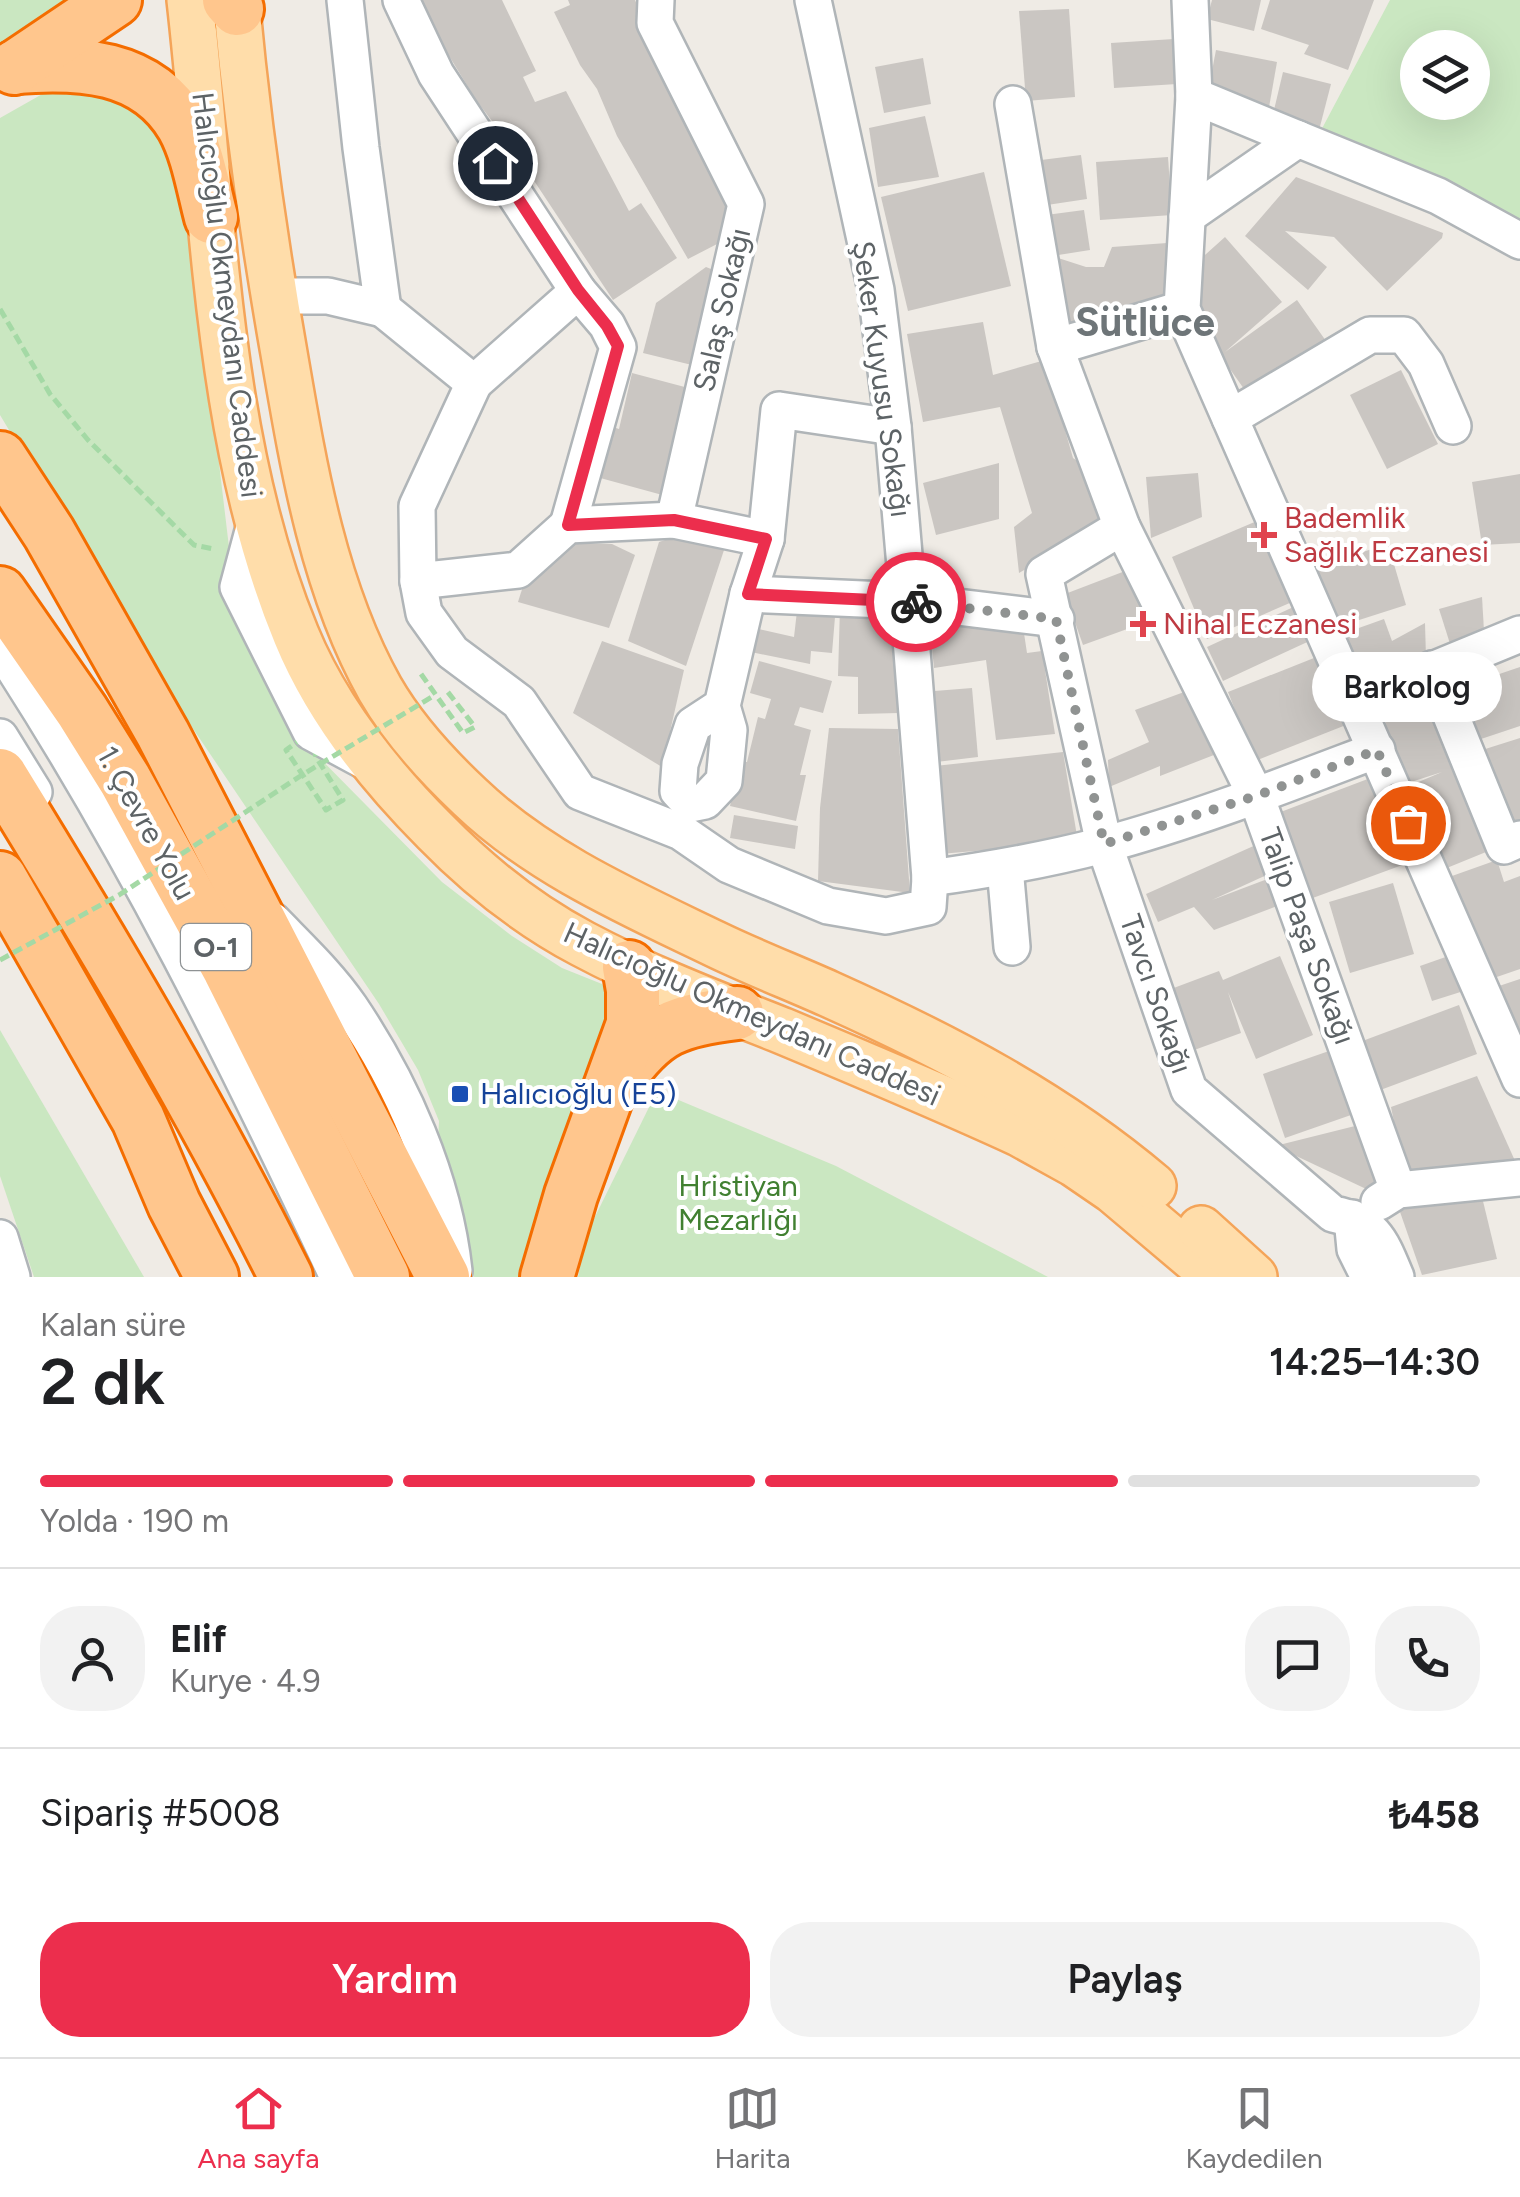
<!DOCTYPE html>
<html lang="tr">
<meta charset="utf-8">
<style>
:root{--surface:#fff;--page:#f2f2f2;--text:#202124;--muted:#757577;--line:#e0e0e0;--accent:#ec2e4d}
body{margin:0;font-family:Figtree,sans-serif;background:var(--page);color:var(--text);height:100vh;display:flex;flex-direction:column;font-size:38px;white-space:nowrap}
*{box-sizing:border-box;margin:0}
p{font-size:32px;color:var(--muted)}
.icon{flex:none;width:55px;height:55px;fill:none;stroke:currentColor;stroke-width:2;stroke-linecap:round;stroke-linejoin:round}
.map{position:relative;height:1277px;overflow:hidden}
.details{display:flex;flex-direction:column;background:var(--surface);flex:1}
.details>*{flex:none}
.fabs{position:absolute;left:1400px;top:30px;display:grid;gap:20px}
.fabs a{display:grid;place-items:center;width:90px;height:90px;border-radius:50%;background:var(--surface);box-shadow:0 10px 40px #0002;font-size:50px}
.pin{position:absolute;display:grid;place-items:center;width:85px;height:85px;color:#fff;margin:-42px;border:5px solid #fff;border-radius:50%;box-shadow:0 2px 10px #0007}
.courier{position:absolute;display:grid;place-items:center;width:100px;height:100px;margin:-50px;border:8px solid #ec2e4d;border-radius:50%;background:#fff;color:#222;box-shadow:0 2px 12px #0007}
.bubble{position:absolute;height:70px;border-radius:35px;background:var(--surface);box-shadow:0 10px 40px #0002;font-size:32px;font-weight:600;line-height:70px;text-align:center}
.summary em{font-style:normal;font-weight:600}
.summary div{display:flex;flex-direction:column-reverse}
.summary{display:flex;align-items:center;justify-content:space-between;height:170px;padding:0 40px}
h1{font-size:65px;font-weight:600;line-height:75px}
.bar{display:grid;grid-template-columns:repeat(4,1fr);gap:15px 10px;align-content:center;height:120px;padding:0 40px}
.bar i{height:12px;border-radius:8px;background:var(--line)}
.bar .active{background:var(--accent)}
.bar p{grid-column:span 4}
.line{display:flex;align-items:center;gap:25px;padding:0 40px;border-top:2px solid var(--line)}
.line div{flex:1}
.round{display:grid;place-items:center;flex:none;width:105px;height:105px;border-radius:40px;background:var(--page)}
.primary-button{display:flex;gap:20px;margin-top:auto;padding:20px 40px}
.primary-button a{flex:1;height:115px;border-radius:40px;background:var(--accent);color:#fff;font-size:40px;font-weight:600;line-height:115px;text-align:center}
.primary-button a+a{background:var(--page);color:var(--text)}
.tabs{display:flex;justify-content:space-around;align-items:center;height:140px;border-top:2px solid var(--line);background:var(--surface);font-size:28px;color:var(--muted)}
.tabs a{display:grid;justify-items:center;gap:5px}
.tabs .active{color:var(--accent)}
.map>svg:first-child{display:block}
.green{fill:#cae7c1;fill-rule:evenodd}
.building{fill:#cac6c2}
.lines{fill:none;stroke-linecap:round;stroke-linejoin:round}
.minor-casing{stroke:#b0b5b8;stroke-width:40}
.major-casing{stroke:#f4a459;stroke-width:50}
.highway-casing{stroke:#f46d00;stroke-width:58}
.path{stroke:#a4d9a5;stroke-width:5;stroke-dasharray:10 5;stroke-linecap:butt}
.minor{stroke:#fff;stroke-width:35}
.major{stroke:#fda;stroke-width:45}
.highway{stroke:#ffc68d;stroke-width:52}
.path-bridge{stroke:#a4d9a5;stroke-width:5;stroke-dasharray:10 5;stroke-linecap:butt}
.done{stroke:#909392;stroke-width:10;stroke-dasharray:0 18}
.route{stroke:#ec2e4d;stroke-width:12}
.health-dot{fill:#e0444e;stroke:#fff;stroke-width:4}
.transit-dot{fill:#1a4fb4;stroke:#fff;stroke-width:4}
.labels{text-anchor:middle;stroke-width:8;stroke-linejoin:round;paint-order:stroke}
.shield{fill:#fff;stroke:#8e9294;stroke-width:2.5}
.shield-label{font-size:28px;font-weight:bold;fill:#5d6366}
.street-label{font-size:30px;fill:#5d6366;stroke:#fff}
.health-label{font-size:30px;fill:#be3a42;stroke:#fff;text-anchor:start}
.transit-label{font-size:30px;fill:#164399;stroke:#fff;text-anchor:start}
.park-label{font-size:30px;fill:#418031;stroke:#fff}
.district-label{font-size:40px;font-weight:bold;fill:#6e7578;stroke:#fff}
</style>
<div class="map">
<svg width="1520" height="1277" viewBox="0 0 1520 1277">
<rect width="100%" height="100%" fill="#efebe5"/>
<!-- green -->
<g class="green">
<path d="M0 0H79L0 51Z"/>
<path d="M1390 0H1520V246L1317 138ZM1418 48H1472V102H1418Z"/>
<path d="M60 84 130 97 184 169 236 606 252 655 292 730 442 882 512 936 562 968 602 984 611 1001 596 1074 529 1277H474L438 1141 439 1121 418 1070 379 1004 150 665 0 415V118Z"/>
<path d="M0 1030 144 1277H34L0 1176Z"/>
<path d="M657 1091 836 1166 1048 1277H578L586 1235Z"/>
</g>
<!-- building -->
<g class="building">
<path d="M415 0H502L536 71 523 77 535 102 566 91 629 211 641 203 677 258 613 300 511 146 476 100Z"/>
<path d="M568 0H635L661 62 732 200 719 243 688 259 617 136 597 89 580 65 554 12 570 5Z"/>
<path d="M1212 0H1261L1254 31 1207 19Z"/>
<path d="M1270 0H1374L1348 70 1304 54 1309 45 1261 29Z"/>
<path d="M1069 9 1075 97 1026 101 1019 11Z"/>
<path d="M1174 39 1177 84 1114 88 1111 43Z"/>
<path d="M1216 50 1277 62 1268 113 1206 102Z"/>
<path d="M923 58 931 104 884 113 875 67Z"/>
<path d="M1283 72 1331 84 1317 138 1270 127Z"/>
<path d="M925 116 939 177 878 187 869 128Z"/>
<path d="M1081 155 1087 199 1047 205 1041 160Z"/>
<path d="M1168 157 1172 215 1100 220 1096 162Z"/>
<path d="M984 172 1011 286 908 311 881 197Z"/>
<path d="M1296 177 1443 233 1442 238 1387 291 1334 237 1285 231 1327 267 1308 290 1245 236Z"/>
<path d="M1084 210 1090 250 1052 256 1046 215Z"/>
<path d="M1225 237 1282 302 1225 352 1297 300 1326 341 1249 396 1220 355 1186 272Z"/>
<path d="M1167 243 1171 302 1066 343 1052 256 1086 267H1104L1112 247Z"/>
<path d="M706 267 721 273 696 366 643 353 656 303Z"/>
<path d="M983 322 993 375 1045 360 1073 458 1105 479 1108 521 1019 573 1014 527 1032 513 1000 407 923 422 907 334Z"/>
<path d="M1401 370 1438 444 1387 469 1350 395Z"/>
<path d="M632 373 696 390 666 496 593 476 607 425 619 429Z"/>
<path d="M999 463V519L936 535 923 483Z"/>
<path d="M1198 473 1202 517 1151 538 1146 477Z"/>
<path d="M1520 474V543L1482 545 1472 482Z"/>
<path d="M1264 518 1299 599 1207 639 1172 557Z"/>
<path d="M689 532 724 550 686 666 628 641 659 542Z"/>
<path d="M568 543 612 544 635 555 609 628 518 602 524 583Z"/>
<path d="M1388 544 1406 605 1331 629 1312 568Z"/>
<path d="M1133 568 1152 620 1083 645 1065 594Z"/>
<path d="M1482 597 1485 648 1452 650 1439 609Z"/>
<path d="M1300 604 1316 638 1223 681 1207 647Z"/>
<path d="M836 605 832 653 811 651 810 664 746 651 750 627 794 637 797 611Z"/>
<path d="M840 607 900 608 899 713 858 714V677L838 676Z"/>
<path d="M929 619 1022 620 1027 653 1042 651 1055 734 996 740 986 660 934 668Z"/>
<path d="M1384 619 1392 641 1425 623 1426 658 1366 699 1342 634Z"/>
<path d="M602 641 684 670 662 767 573 713Z"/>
<path d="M1319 656 1346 725 1255 761 1228 692Z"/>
<path d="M759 661 832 681 823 713 800 707 794 725 811 730 800 775H806L796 821 730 806 740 761 747 762 758 717 765 719 771 699 750 693Z"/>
<path d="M1520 667V726L1475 741 1458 688Z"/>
<path d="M972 688 978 757 928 763 922 692Z"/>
<path d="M1195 688 1219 753 1160 776V766L1109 787 1108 760 1149 742 1135 710Z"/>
<path d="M1443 696 1452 768 1486 852 1437 872 1402 789 1442 772 1408 783 1382 724Z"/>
<path d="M829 728 898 729 910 893 818 881 820 808Z"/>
<path d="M1520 738V834L1507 838 1479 751Z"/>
<path d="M1063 752 1078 842 940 854 935 766Z"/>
<path d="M1373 777 1405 864 1310 899 1278 813Z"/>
<path d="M734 815 798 826 795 849 730 838Z"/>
<path d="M1258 844 1271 873 1212 900 1275 876 1285 903 1214 930 1194 907 1158 922 1146 894Z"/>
<path d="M1497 860 1504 882 1520 876V969L1488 980 1452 876Z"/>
<path d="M1393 883 1414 954 1350 973 1329 902Z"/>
<path d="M1457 953 1470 989 1432 1001 1420 966Z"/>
<path d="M1280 956 1313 1035 1256 1059 1228 992 1241 1033 1186 1053 1163 992 1219 971 1223 980Z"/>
<path d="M1520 979V1041L1493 988Z"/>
<path d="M1459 1005 1477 1054 1375 1092 1357 1043Z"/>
<path d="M1329 1051 1351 1115 1285 1138 1263 1074Z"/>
<path d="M1477 1076 1520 1172 1406 1181 1391 1107Z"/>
<path d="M1363 1124 1381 1196 1275 1146Z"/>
<path d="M1482 1197 1497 1259 1422 1275 1399 1209Z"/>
</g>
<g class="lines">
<defs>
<g id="minor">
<path d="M401 0 436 74 578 291"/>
<path d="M656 0 655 23 746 204 674 520"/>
<path d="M1190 0 1194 96 1182 309 1520 1079"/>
<path d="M1194 96 1298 139"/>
<path d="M1013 104 1055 347"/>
<path d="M1187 216 1298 139 1438 196 1520 241"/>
<path d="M274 296H328L383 309 361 148 345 0"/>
<path d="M383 309 474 383 417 506 418 581 518 570 568 525 674 520 766 539"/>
<path d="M1182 309 1055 347 1122 527 1256 796 1398 1190"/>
<path d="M474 383 578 291 607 325 618 347 568 525"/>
<path d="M1230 418 1370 335H1404L1426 364 1453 426"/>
<path d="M256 520 238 587 311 732 374 766"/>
<path d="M1122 527 1044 574 1104 844 1189 1090 1333 1214C1375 1222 1381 1241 1396 1277"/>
<path d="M418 581 424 613 452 652 519 702 580 792 681 832 729 865 828 906 886 916 928 907 930 878"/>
<path d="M748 594 908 601 893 427 876 290 813 0"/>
<path d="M1056 619 908 601 930 878C988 870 1046 860 1103 845 1196 820 1287 784 1377 750"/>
<path d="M0 647C131 847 237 1062 338 1277"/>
<path d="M1432 669 1504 846 1520 839"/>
<path d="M1355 702 1520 634"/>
<path d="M722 706 693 725 680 764 678 791 690 804 705 801 724 781 729 730 722 706 748 594 766 539 779 410 893 427"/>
<path d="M0 737 34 792"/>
<path d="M1005 867 1012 947"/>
<path d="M272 920C299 948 328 975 350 1007 402 1084 444 1178 454 1271"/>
<path d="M1379 1202 1398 1190 1520 1178"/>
<path d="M1352 1218 1355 1249 1369 1277"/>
<path d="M0 1238 12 1277"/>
</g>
<g id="major">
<path d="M190 0C214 208 215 440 296 635 326 708 380 776 435 831 478 875 528 915 583 944 647 978 715 1004 783 1031 862 1064 941 1097 1019 1133L1075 1164 1113 1190 1216 1277"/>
<path d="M236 0C247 120 264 240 285 359 304 470 324 589 380 689 403 729 437 766 470 797 539 863 630 903 715 944 752 962 791 977 829 994 945 1046 1055 1103 1153 1186"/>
<path d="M1201 1229 1254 1277"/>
</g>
<g id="highway">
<path d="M229 0 237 9"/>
<path d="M15 67C78 62 147 64 183 126 198 153 203 187 211 217"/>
<path d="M14 68 115 0"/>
<path d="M0 458 49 533 163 734 443 1277"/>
<path d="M0 593 82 711 125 780 229 969 383 1277"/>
<path d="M0 775C101 939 200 1105 286 1277"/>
<path d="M0 878 138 1119 174 1204 212 1277"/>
<path d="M619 1078C655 1027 677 1021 737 1013"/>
<path d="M547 1277 571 1195 633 1024V990L629 967"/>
</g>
</defs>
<!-- minor casing -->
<use href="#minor" class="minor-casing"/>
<!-- major casing -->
<use href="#major" class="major-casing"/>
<!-- highway casing -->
<use href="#highway" class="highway-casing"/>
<!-- path -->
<g class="path">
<path d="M0 309 50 394 88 440 194 545 214 549"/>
<path d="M421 674 463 733 475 727 447 691"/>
<path d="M311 732 316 757 343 800 326 810 286 750Z"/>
</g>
<!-- minor -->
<use href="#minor" class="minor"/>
<!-- major -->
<use href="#major" class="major"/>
<!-- highway -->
<use href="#highway" class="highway"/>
<!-- path-bridge -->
<path class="path-bridge" d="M0 960 119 895 302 775 435 695"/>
</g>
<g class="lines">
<!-- done -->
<path class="done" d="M916 602 1056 619 1104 844 1256 796 1377 750 1408 823"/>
<!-- route -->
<path class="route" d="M495 163 578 290 607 326 618 346 568 525 674 520 766 539 748 594 916 602"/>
</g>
<!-- markers -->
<g class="health-dot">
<path d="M1259 520h10v10h10v10h-10v10h-10v-10h-10v-10h10z"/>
<path d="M1138 609h10v10h10v10h-10v10h-10v-10h-10v-10h10z"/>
</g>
<rect class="transit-dot" x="450" y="1084" width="20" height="20" rx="5"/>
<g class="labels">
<!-- shield labels -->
<rect class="shield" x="181" y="924" width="70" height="46" rx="8"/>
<g class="shield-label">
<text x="216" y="957">O-1</text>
</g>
<!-- street labels -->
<g class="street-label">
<text transform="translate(227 295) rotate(83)" y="10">Halıcıoğlu Okmeydanı Caddesi</text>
<text transform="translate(722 310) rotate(-77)" y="10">Salaş Sokağı</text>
<text transform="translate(882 379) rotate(82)" y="10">Şeker Kuyusu Sokağı</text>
<text transform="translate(146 823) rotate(61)" y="10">1. Çevre Yolu</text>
<text transform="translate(1307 936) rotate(70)" y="10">Talip Paşa Sokağı</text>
<text transform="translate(1156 994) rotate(71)" y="10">Tavcı Sokağı</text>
<text transform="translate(752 1014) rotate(24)" y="10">Halıcıoğlu Okmeydanı Caddesi</text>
</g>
<!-- health labels -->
<g class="health-label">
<text x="1284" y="528">Bademlik<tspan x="1284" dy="34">Sağlık Eczanesi</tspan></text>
<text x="1163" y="634">Nihal Eczanesi</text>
</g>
<!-- transit labels -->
<g class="transit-label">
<text x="480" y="1104">Halıcıoğlu (E5)</text>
</g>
<!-- park labels -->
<g class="park-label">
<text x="738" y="1196">Hristiyan<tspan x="738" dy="34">Mezarlığı</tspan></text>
</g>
<!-- district labels -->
<g class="district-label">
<text x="1145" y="336">Sütlüce</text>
</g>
</g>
</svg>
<div class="fabs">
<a><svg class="icon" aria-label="layers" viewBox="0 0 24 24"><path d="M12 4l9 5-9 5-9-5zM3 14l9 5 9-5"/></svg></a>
</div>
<div class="pin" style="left:1408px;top:823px;background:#ea580c"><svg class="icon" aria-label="bag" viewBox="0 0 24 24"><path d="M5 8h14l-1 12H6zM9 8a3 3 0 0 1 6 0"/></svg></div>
<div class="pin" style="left:495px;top:163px;background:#1f2937"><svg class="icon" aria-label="home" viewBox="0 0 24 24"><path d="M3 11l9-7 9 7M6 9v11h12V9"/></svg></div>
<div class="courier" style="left:916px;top:602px"><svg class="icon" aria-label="bike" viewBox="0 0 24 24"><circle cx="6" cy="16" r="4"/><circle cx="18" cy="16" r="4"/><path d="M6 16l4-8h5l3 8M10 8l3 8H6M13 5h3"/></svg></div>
<div class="bubble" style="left:1312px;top:652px;width:190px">Barkolog</div>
</div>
<section class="details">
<div class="summary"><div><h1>2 dk</h1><p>Kalan süre</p></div><em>14:25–14:30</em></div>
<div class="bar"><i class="active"></i><i class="active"></i><i class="active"></i><i></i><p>Yolda · 190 m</p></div>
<div class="line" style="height:180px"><a class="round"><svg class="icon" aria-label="person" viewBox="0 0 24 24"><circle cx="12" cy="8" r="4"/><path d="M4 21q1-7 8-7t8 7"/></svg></a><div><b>Elif</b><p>Kurye · 4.9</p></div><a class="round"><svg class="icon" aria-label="chat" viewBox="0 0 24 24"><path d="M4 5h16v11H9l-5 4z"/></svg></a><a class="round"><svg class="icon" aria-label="phone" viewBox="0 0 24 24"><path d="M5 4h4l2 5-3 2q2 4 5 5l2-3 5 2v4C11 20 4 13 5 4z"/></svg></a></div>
<div class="line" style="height:130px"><div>Sipariş #5008</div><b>₺458</b></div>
<div class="primary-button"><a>Yardım</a><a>Paylaş</a></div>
</section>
<nav class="tabs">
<a class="active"><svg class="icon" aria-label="home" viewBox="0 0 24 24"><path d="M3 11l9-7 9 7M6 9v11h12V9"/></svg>Ana sayfa</a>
<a><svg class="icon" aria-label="map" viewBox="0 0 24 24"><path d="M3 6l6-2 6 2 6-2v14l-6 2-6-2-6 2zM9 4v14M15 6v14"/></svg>Harita</a>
<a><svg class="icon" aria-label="saved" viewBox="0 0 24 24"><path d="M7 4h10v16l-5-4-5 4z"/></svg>Kaydedilen</a>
</nav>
